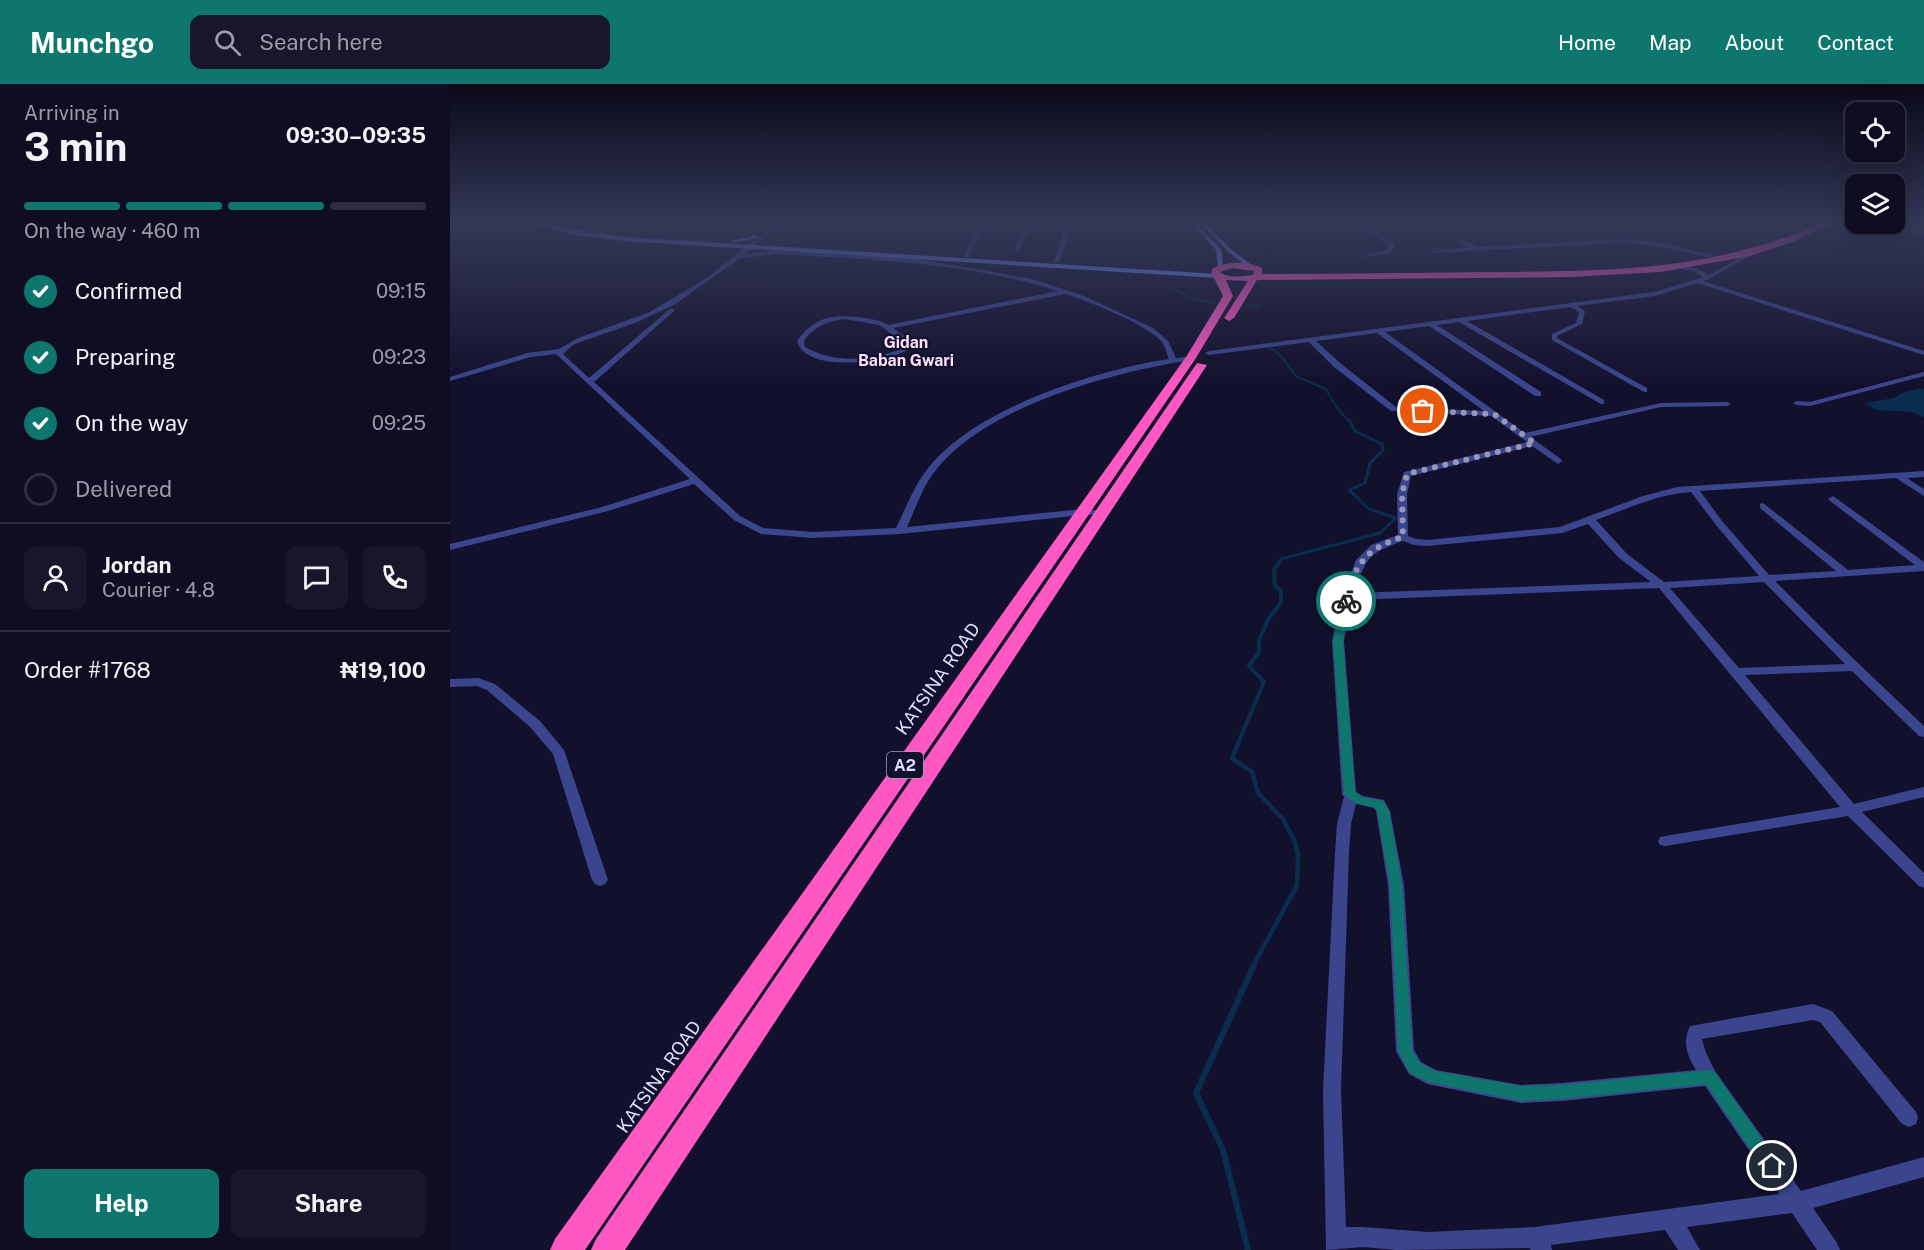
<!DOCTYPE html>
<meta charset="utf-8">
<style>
:root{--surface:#0e0d22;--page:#17162a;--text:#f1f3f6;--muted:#9b9ca5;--line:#2e2d40;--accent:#0f766e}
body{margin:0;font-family:"Public Sans",sans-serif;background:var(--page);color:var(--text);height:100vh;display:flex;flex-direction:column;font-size:22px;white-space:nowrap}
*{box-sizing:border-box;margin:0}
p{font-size:20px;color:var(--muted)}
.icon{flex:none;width:33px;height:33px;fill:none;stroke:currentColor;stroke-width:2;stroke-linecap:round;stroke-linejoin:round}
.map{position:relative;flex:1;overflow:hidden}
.details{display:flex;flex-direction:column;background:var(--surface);width:450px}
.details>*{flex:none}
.fabs{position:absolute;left:1395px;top:18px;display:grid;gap:12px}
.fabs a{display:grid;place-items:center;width:60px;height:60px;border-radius:12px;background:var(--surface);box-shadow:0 6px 24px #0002,0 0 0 2px var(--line);font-size:30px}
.pin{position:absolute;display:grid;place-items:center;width:51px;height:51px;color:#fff;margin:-26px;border:3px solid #fff;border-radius:50%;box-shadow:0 2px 6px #0007}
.courier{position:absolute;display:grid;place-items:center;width:60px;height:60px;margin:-30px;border:4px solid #0f766e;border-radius:50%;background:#fff;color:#222;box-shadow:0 2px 8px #0007}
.headline em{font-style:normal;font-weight:700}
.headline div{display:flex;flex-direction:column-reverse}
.headline{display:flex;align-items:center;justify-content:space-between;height:102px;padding:0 24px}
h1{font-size:39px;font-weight:700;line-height:45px}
.bar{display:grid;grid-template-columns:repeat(4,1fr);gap:9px 6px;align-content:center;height:72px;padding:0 24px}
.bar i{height:8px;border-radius:4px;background:var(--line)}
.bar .selected{background:var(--accent)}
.bar p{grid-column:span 4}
.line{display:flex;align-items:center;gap:15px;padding:0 24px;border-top:2px solid var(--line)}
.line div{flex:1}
.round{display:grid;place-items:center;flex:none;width:63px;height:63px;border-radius:12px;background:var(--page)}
ol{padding:0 24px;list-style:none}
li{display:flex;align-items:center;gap:18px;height:66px}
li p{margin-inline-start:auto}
li .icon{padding:6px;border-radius:50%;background:var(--accent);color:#fff;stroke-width:4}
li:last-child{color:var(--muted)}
li i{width:33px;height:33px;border:3px solid var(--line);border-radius:50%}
.action{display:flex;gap:12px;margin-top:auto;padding:12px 24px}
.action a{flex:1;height:69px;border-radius:12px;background:var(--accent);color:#fff;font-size:24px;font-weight:700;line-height:69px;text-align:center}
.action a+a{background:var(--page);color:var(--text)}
header{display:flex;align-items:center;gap:36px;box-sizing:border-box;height:84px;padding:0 30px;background:var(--accent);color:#fff}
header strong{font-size:28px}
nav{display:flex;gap:33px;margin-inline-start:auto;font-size:21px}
.search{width:420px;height:54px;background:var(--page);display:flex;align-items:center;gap:15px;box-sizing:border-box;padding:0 21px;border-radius:12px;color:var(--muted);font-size:22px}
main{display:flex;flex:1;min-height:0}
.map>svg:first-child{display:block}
.water{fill:#0a2d4d}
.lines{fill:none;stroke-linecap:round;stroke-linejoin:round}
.stream-far5{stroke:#0a2d4d;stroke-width:1.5}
.stream-far4{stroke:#0a2d4d;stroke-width:2}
.stream-far3{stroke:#0a2d4d;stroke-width:3}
.stream-far2{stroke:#0a2d4d;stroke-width:4}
.stream-far1{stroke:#0a2d4d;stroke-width:4.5}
.stream{stroke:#0a2d4d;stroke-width:6}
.street{fill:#3b458d;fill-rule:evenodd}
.secondary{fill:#7487ff;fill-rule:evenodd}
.highway{fill:#ff58c2;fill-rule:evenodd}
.route{fill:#0f766e}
.done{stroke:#9697b6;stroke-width:6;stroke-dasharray:0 10.8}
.labels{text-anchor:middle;stroke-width:4.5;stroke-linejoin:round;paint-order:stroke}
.far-neighbourhood-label{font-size:16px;font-weight:bold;fill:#ffdff8;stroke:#12112d}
.shield{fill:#12112d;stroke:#a0a1c0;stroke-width:1.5}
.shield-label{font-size:16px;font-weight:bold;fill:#dddfff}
.street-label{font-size:18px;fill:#dddfff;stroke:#12112d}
</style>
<header>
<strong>Munchgo</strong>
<div class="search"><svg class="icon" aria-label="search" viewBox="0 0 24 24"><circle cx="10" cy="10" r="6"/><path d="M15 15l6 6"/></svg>Search here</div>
<nav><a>Home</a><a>Map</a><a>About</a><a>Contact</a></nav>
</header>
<main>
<section class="details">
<div class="headline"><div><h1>3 min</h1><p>Arriving in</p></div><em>09:30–09:35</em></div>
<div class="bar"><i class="selected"></i><i class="selected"></i><i class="selected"></i><i></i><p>On the way · 460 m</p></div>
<ol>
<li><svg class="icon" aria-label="check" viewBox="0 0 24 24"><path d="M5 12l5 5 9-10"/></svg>Confirmed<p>09:15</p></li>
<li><svg class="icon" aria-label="check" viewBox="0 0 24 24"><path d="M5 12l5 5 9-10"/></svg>Preparing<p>09:23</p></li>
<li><svg class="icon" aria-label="check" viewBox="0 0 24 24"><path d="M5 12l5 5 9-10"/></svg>On the way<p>09:25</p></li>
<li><i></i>Delivered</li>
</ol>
<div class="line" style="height:108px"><a class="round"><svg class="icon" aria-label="person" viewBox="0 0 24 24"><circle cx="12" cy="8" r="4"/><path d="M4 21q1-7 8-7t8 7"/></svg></a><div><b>Jordan</b><p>Courier · 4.8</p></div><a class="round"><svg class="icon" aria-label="chat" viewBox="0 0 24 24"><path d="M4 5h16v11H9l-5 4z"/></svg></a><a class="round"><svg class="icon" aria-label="phone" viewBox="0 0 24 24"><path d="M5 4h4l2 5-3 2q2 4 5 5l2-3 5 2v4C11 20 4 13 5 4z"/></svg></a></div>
<div class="line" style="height:78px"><div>Order #1768</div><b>₦19,100</b></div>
<div class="action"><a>Help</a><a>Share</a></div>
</section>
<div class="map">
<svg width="1474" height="1166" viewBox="0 0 1474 1166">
<rect width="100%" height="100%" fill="#12112d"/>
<!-- water -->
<path class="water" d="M1468 305H1474V333L1461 328 1426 326 1415 319 1444 314 1454 308Z"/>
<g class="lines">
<!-- stream-far5 -->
<g class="stream-far5">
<path d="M707 194 709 182 735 151 725 138"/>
<path d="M723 204 743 215 764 219"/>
<path d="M797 221 809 222 808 226"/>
</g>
<!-- stream-far4 -->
<path class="stream-far4" d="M812 258 830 271 847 293 876 305 886 323 900 338"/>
<!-- stream-far3 -->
<path class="stream-far3" d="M829 479 831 475 930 449 946 434 919 425 899 406 915 399 920 379 933 366 932 360 905 347 899 336"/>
<!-- stream-far2 -->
<path class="stream-far2" d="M789 657 814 598 799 582 809 568V556L819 534 831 518V507L825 502 824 486 830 477"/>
<!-- stream-far1 -->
<path class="stream-far1" d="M790 655 782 674 802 688 808 709 833 735 845 758 848 773 847 801 803 882"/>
<!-- stream -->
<path class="stream" d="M798 1166 773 1066 746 1009 804 881"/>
<!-- street -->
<g class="street">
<path d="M327 138H333L295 170 327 166 468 175 582 195 634 212 703 244 718 257 726 274 744 272V276H741C663 288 536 322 486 386 472 403 466 424 457 443L633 425 655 427V431H633L450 450 363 454 311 450 284 436 244 400 158 427 0 466V460L152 423 240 395 106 270 81 273 0 297V293L77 269 109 265 128 254 200 228 258 193ZM327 170C421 176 518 178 608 207L438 241C431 236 424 236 415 234 386 230 365 231 347 257 356 291 445 279 466 261L443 244 615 210C638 217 697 240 712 258 715 262 717 270 719 275 646 286 526 324 479 383 464 401 456 424 446 444L363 448 313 444 290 432 144 298 224 227V225H220L139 294 113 270 123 261 133 257 185 239 224 221 290 174ZM395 235 429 241 457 261C429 278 384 280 355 263L354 257C364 242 378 237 395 235Z"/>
<path d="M531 138H537L518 173 513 174Z"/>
<path d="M576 138H582L569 166 564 167Z"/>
<path d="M617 138H623L609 178 604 179Z"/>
<path d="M897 138C914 138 932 151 945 162L940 169 916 173V171L936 167 939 162 921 149Z"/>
<path d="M1425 140H1433L1474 148V152Z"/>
<path d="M1006 153 1028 163 1170 155 1201 157 1271 173 1268 175 1201 161 1170 159 985 169 982 167 1020 163 1004 156Z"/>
<path d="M1296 170 1301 171 1261 194 1253 197 1474 267V271L1247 199 1205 212 1127 222 1135 227 1132 240 1107 252V254L1197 304V308H1194L1102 256V250L1126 239 1129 228 1120 223 1017 237 1154 316V320H1151L1009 238 987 241 1091 308V312H1085L979 242 935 248 1075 349 1211 319 1277 318 1281 320 1277 322 1211 323 1080 353 1111 375 1112 377 1108 380 1082 362 961 392 957 410 958 452 966 455 977 456 1110 443 1193 412 1227 403 1474 387V393L1457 394 1474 405V412L1446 394 1250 407 1272 437 1319 491 1386 487 1310 424V420L1313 419 1398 486 1465 481 1380 417 1378 415 1383 412 1474 478V487L1325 497 1387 559 1474 642V653L1469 652 1402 587 1295 591 1404 720 1474 703V713L1412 728 1474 789V804L1469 802 1398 732 1215 762 1210 761 1208 757 1210 753 1215 752 1390 723 1209 504 902 516 894 557 906 708 913 712 934 716 940 727 954 801 964 966 971 978 986 986 1071 1001 1112 999 1246 986C1237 971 1232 958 1240 942L1363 920 1382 927 1466 1028 1468 1034 1466 1040 1459 1043 1452 1040 1370 938 1363 936 1252 955 1256 969 1265 987 1351 1107 1474 1073V1093L1363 1124 1387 1159 1390 1166H1367L1342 1129 1237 1143 1250 1166H1228L1215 1146 1101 1161 1102 1166H1081L1079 1164 947 1166 913 1163 876 1166 873 1006 885 769 887 740 894 713 892 710 882 557 892 513 906 476 921 461 948 451 947 410 954 388 1077 358 1041 332 941 327 884 283 859 258 759 271 755 269 759 267 1204 208 1254 193 1243 187 1226 184V182L1246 184 1259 191ZM927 249 1034 327 946 323 890 279 866 257ZM1241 408 1266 441 1309 492 1214 498 1177 470 1146 436C1177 425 1208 410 1241 408ZM1138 440 1169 474 1201 498 904 509C917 474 916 470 953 457L964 461 977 462 1112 449ZM1314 498 1395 580 1289 584 1220 504ZM906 720 924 724 926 727 938 801 946 967 959 990 977 1000 1071 1019 1112 1017 1255 1002 1329 1110 1085 1143 978 1148 913 1143H896L891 1006 899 769 901 740Z"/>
<path d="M1474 288V292L1360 322 1347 321 1343 319 1347 317 1360 318Z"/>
<path d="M28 594 45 600 90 637 114 666 158 796 155 800 150 802 145 800 142 796 103 670 80 643 37 606 27 602 0 603V595Z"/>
</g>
<!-- secondary -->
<g class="secondary">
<path d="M73 138 175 153 767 190 770 192 767 194 175 157 127 151Z"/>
<path d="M740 138H744L772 166 773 185 768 184 766 166Z"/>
<path d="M750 138H754L781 165 803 182V184H799L777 167Z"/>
<path d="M306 151 308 154 284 159 281 157Z"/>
</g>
<!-- highway -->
<g class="highway">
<path d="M1375 138H1385L1342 158 1300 172 1210 188 1120 193 807 196 784 234 779 237 774 234 798 197 776 196 783 212 746 274 135 1166H100L105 1155 736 273 773 212 761 188 763 184C779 177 796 177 812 184V190C885 190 958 189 1031 188 1156 187 1258 189 1375 138ZM782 184 804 187 803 191C793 192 778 195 770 188Z"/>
<path d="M747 279 757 281 175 1166H141L146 1155Z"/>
</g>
</g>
<!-- sky -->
<linearGradient id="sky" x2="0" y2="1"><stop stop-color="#0a0919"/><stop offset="0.46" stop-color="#333857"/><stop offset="1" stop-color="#333857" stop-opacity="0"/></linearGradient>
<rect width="1474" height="301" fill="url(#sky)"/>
<!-- route -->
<path class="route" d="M893 515 900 517 893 557 905 708 912 713 933 717 939 727 952 801 962 966 970 979 985 987 1071 1002 1112 1001 1259 986 1265 988 1327 1077 1330 1082 1327 1088 1322 1090 1316 1088 1256 1000 1112 1015 1071 1017 978 998 960 989 948 967 940 801 927 727 925 724 905 719 894 710 883 557Z"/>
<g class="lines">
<!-- done -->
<path class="done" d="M896 517C905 479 917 464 953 453L952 410 957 390 1085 359 1044 330 973 327"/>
</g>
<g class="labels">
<!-- far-neighbourhood labels -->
<g class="far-neighbourhood-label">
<text x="456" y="264">Gidan<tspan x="456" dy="18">Baban Gwari</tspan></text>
</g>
<!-- shield labels -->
<rect class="shield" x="437" y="668" width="36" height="26" rx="4.5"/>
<g class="shield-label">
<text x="455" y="687">A2</text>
</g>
<!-- street labels -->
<g class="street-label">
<text transform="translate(488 595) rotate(-55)" y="6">KATSINA ROAD</text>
<text transform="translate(209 993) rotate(-55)" y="6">KATSINA ROAD</text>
</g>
</g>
</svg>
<div class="fabs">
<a><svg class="icon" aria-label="locate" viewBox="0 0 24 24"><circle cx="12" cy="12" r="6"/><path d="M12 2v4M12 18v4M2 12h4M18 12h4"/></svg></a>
<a><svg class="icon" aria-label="layers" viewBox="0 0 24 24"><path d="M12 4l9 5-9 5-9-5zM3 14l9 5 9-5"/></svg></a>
</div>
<div class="pin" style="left:973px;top:327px;background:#ea580c"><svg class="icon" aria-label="bag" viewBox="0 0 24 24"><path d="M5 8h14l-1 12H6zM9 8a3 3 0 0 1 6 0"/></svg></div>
<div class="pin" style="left:1322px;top:1082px;background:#1f2937"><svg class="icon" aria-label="home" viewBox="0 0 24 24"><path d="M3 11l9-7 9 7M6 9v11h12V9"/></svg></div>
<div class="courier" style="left:896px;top:517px"><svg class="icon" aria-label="bike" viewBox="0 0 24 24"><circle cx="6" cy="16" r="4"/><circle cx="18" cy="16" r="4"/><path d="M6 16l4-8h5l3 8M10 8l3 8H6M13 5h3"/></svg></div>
</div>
</main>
